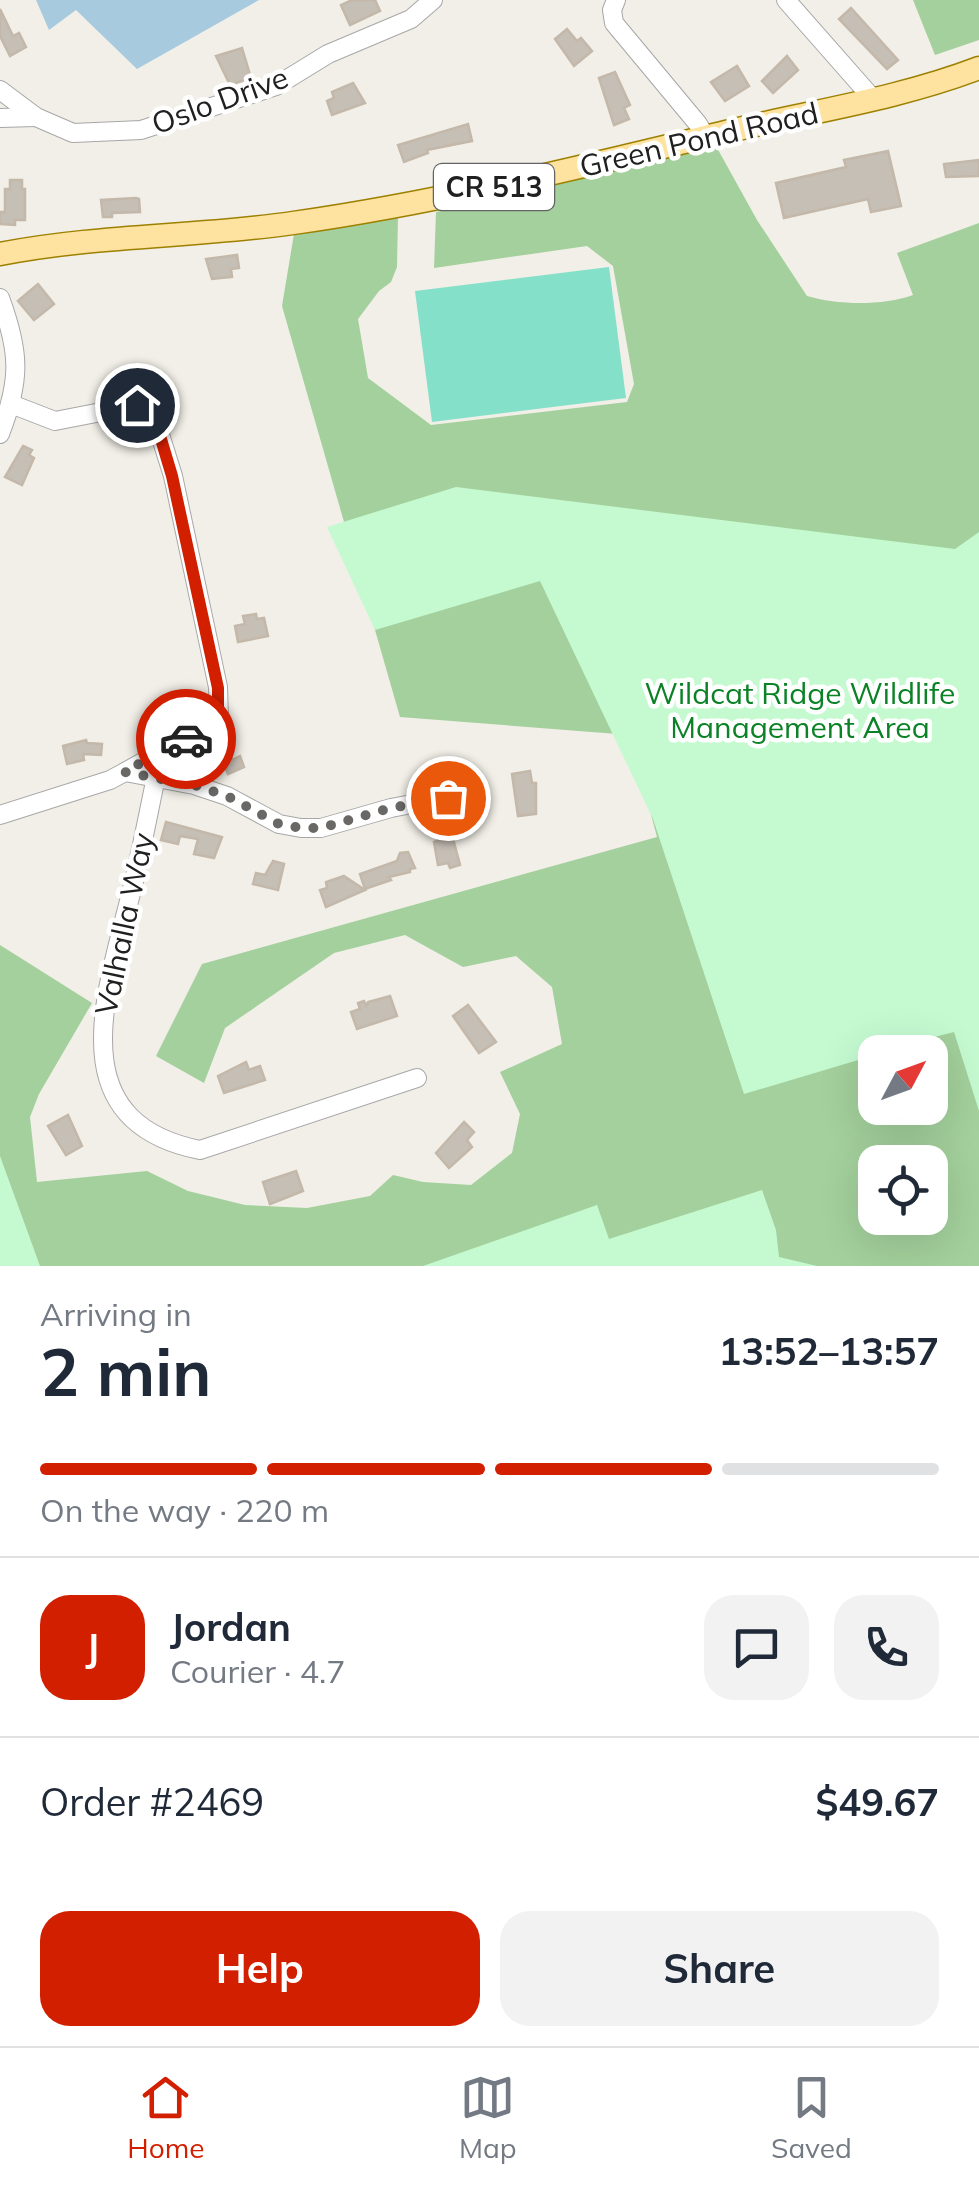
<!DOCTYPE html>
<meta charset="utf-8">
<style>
:root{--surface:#fff;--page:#f2f2f3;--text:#1f2937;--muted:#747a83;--line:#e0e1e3;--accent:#d11f00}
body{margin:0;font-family:Mulish,sans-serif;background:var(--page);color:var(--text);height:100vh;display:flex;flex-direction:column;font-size:38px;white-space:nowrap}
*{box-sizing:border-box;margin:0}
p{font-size:32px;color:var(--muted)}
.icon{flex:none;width:55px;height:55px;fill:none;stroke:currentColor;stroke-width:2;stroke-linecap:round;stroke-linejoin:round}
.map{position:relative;height:1266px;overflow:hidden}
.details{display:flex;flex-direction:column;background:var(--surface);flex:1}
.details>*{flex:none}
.needle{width:65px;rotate:49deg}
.controls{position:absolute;left:858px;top:1035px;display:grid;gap:20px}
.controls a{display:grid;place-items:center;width:90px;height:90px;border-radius:20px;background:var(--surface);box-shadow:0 10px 40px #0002;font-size:50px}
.pin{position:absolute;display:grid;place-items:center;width:85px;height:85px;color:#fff;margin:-42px;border:5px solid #fff;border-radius:50%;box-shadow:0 2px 10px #0007}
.courier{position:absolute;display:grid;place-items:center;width:100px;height:100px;margin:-50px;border:8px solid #d11f00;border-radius:50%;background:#fff;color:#222;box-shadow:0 2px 12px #0007}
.head em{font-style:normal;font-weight:700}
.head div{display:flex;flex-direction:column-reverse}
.head{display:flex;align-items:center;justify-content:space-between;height:170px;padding:0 40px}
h1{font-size:65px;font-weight:700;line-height:75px}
.bar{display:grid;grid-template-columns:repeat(4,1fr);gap:15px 10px;align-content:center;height:120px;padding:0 40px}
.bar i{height:12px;border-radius:8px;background:var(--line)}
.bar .current{background:var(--accent)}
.bar p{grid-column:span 4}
.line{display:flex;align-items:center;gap:25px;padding:0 40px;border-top:2px solid var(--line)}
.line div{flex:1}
.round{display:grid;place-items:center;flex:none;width:105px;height:105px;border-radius:30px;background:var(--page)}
.button{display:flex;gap:20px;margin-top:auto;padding:20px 40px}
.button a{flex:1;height:115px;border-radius:30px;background:var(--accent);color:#fff;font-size:40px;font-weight:700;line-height:115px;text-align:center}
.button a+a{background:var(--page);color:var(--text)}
.tabs{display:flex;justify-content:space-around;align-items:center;height:140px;border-top:2px solid var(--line);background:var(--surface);font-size:28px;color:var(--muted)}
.tabs a{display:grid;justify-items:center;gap:5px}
.tabs .current{color:var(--accent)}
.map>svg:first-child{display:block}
.forest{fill:#a3d09c;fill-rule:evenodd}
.park{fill:#c5fad1}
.pitch{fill:#85e0ca}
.water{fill:#a7cadf}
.building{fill:#c6bfb6;stroke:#c3b8a9;stroke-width:2.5}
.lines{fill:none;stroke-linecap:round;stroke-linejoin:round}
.minor-casing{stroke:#a7a7a7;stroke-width:20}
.major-casing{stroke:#9d8000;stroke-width:25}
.minor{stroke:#fff;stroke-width:18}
.major{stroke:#fde2a0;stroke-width:22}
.done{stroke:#696866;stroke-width:10;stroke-dasharray:0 18}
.route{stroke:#d11f00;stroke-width:12}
.labels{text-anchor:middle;stroke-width:9;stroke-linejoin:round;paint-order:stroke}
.shield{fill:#fff;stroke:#636363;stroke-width:2.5}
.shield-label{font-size:28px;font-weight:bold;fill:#202020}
.street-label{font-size:30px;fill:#202020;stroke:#fff}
.park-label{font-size:30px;fill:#0b8226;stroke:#fff}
</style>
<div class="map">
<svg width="979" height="1266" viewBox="0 0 979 1266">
<rect width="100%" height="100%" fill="#f1efe7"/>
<!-- forest -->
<g class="forest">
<path d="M913 0H979V40L935 55Z"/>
<path d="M716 146 757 220 807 296C837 305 883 306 913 295L897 253 979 223V1266H0V945L92 1003 39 1094 30 1117 37 1182 147 1171 188 1191 245 1205 307 1208 370 1196 393 1175 423 1182 471 1185 512 1153 520 1114 500 1072 562 1044 552 987 516 956 463 967 405 935 334 953 225 1028 204 1083 156 1056 202 964 657 837 630 735 400 717 282 306 295 228 398 216 397 267 391 282 379 291 358 319 368 378 431 425 627 402 634 384 613 266 587 246 434 268 436 212ZM875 1052H930V1108H875ZM875 1162H930V1218H875Z"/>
</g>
<!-- park -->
<g class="park">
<path d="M456 487 955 549 979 532V1111L954 1032 875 1052V1055L744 1094 653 819 540 581 375 630 327 527Z"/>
<path d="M0 1156 40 1266H0Z"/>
<path d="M762 1190 776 1230 779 1257 817 1266H423L597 1205 609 1239Z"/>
</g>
<!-- pitch -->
<path class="pitch" d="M609 267 626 398 432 422 415 291Z"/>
<!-- water -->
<path class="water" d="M36 0H259L137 69 76 10 49 30Z"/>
<!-- building -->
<g class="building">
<path d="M352 0H375L380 11 350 25 341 5Z"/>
<path d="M851 8 898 60 887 69 839 19Z"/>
<path d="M0 9 13 36 19 33 26 47 10 56 0 36Z"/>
<path d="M567 29 577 41 581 38 592 51 574 66 555 39Z"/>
<path d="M242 48 251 78 230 85 216 56Z"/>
<path d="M787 56 798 70 773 93 762 81Z"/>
<path d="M737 66 749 86 725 101 711 82Z"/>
<path d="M615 72 630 105 624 108 629 119 614 125 599 78Z"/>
<path d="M353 83 365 103 332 115 327 101 334 98 332 92Z"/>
<path d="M468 124 472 141 427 150 428 153 404 162 398 145Z"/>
<path d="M888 151 901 206 871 212 868 199 784 218 776 183 846 167 844 160Z"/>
<path d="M979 160V176L946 177 944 164Z"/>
<path d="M10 180H22V189H25V220H15V225L0 224V212H5V189H10Z"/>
<path d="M136 198 139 199 140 212 112 213V217H103L101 200Z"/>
<path d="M237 255 239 268 231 269 232 277 212 279 206 259Z"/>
<path d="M38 284 54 304 34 320 18 301Z"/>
<path d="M23 446 32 450 29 455 34 458 22 485 5 477Z"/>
<path d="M256 614 257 619 264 618 268 636 238 642 235 626 245 624 243 616Z"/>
<path d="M86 740 87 743 102 744 101 755 83 754 84 760 67 764 63 746Z"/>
<path d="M215 748 219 758 229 754 232 760 240 756 244 767 228 774 225 767 204 775 195 752Z"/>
<path d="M530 771 532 783H536V814L518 816 512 774Z"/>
<path d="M166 822 222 837 214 858 194 854 198 839 180 836 178 844 161 840Z"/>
<path d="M452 835 460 865 450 868 448 863 438 865 434 842Z"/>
<path d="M408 852 415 868 410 869V872L389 877 391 880 365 889 360 874 397 861 400 853Z"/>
<path d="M273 861 284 864 278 890 253 884 256 873 265 875Z"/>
<path d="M344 876 365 890 326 907 320 890 327 888 326 882Z"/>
<path d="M390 996 397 1016 357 1029 351 1012 360 1009 358 1003 364 1001 366 1006 368 1002Z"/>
<path d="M468 1005 496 1042 479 1053 453 1016Z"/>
<path d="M246 1062 249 1070 260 1066 265 1080 224 1093 218 1076Z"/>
<path d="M68 1115 82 1146 66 1155 48 1126Z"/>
<path d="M464 1122 474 1132 467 1140 472 1147 449 1168 436 1153Z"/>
<path d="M296 1171 303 1191 270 1204 263 1182Z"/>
</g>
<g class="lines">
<defs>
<g id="minor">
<path d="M616 0 612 10 614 23 698 124 706 138"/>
<path d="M786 0 874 100"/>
<path d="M0 90 36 117 73 133 141 130 276 86 328 54 411 19 433 0"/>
<path d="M0 118 36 117"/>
<path d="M0 298C20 352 21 380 0 434"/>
<path d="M11 404 55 421 137 405 152 409 173 476 218 687 219 719 125 772"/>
<path d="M156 777C147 820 139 863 128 905 103 1003 64 1123 200 1150L417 1078"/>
<path d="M0 815 110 780 125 772 194 785 227 796 279 824 301 828H321L391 808 448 797"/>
</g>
<path id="major" d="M0 254C97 235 196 237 293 223 441 202 585 166 730 131 813 111 898 99 979 68"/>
</defs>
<!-- minor casing -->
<use href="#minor" class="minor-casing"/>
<!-- major casing -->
<use href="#major" class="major-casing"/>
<!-- minor -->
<use href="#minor" class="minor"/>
<!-- major -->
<use href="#major" class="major"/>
</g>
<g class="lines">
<!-- done -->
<path class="done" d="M186 739 124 772 194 785 227 796 279 824 301 828H321L391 808 448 798"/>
<!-- route -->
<path class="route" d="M137 405 152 409 172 476 218 688V719L186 739"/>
</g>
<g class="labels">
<!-- shield labels -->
<rect class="shield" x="434" y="164" width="120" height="46" rx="8"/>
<g class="shield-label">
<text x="494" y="197">CR 513</text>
</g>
<!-- street labels -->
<g class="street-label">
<text transform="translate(220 101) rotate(-20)" y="10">Oslo Drive</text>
<text transform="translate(699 140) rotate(-13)" y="10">Green Pond Road</text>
<text transform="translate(125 924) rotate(-78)" y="10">Valhalla Way</text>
</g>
<!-- park labels -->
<g class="park-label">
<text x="800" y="704">Wildcat Ridge Wildlife<tspan x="800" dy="34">Management Area</tspan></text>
</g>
</g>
</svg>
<div class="controls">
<a><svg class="needle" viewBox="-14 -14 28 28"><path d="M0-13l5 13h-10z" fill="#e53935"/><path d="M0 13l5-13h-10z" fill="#747a83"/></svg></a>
<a><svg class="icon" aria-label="locate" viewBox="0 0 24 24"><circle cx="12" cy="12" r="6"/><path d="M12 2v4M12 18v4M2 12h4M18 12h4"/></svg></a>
</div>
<div class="pin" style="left:448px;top:798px;background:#ea580c"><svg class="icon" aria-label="bag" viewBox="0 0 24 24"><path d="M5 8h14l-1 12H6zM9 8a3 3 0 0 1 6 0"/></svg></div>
<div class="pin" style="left:137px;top:405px;background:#1f2937"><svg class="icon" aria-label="home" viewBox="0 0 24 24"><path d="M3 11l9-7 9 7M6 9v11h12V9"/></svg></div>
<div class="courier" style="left:186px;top:739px"><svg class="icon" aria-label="car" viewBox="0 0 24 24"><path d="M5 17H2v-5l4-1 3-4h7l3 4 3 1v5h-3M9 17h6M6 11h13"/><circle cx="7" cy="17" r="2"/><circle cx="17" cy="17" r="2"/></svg></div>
</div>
<section class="details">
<div class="head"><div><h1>2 min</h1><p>Arriving in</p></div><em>13:52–13:57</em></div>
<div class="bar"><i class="current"></i><i class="current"></i><i class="current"></i><i></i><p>On the way · 220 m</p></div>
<div class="line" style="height:180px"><b class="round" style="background:var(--accent);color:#fff">J</b><div><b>Jordan</b><p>Courier · 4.7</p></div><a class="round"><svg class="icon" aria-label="chat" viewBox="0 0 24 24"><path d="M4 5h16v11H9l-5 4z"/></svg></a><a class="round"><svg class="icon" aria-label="phone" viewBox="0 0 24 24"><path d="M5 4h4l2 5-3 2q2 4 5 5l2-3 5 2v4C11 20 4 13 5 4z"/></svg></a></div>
<div class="line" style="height:130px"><div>Order #2469</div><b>$49.67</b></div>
<div class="button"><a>Help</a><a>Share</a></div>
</section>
<nav class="tabs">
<a class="current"><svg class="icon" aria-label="home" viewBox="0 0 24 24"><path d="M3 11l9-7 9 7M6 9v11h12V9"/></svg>Home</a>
<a><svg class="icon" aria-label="map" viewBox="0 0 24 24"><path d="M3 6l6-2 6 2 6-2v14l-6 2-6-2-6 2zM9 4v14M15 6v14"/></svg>Map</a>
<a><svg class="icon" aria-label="saved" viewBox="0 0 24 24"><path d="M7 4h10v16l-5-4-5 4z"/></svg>Saved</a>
</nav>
